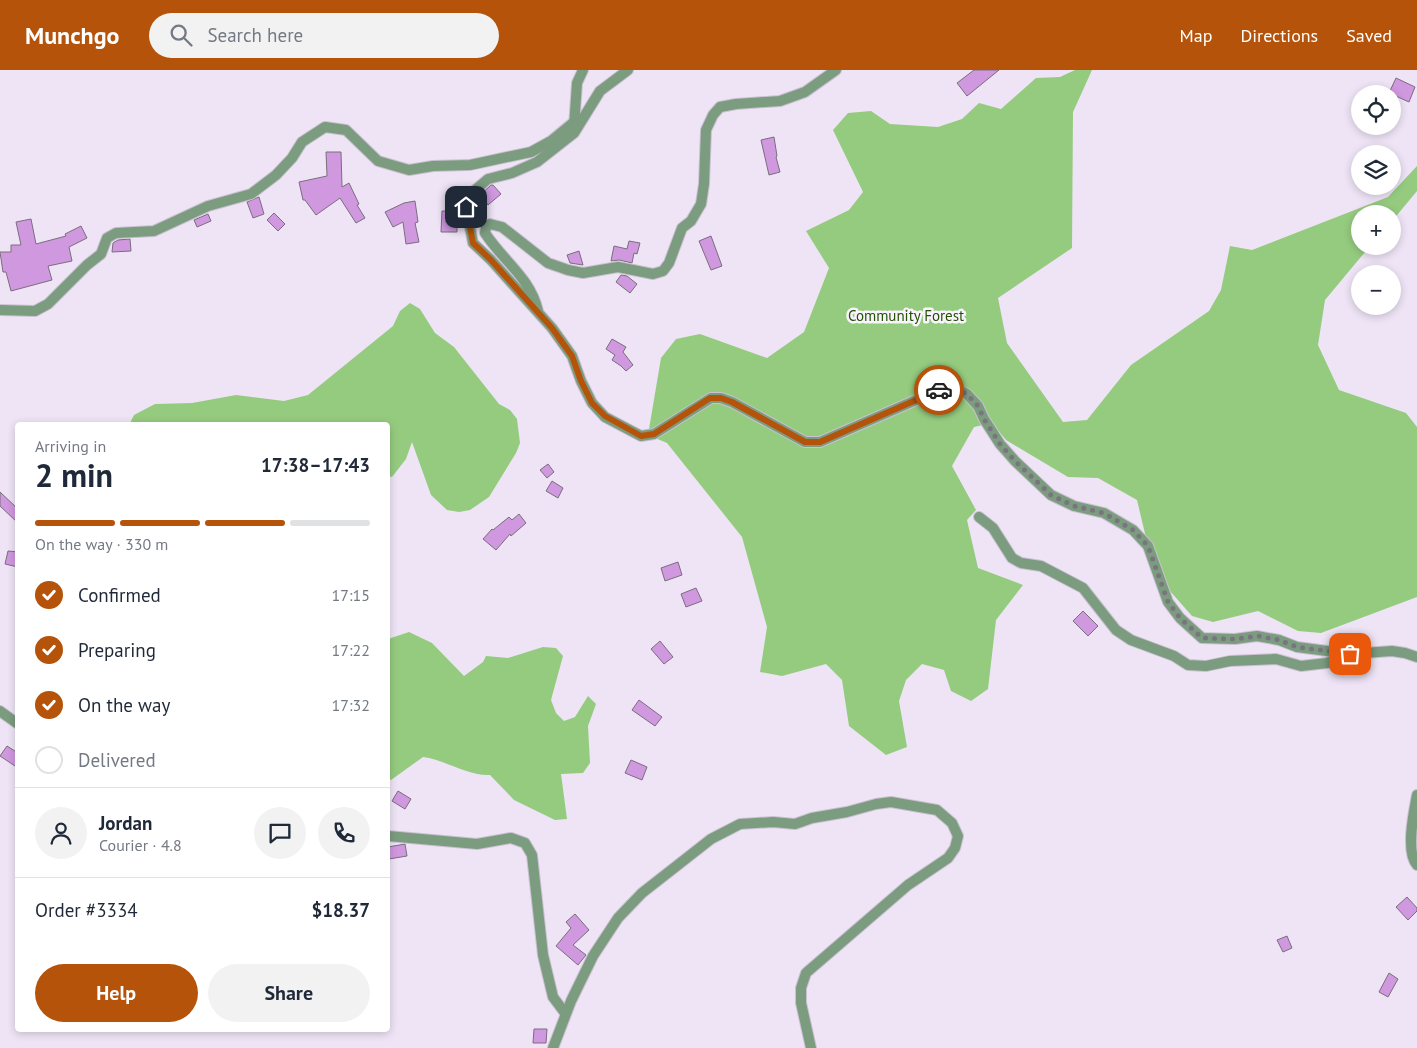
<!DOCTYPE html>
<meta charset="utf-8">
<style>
:root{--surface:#fff;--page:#f2f2f3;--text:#1f2937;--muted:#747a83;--line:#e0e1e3;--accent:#b45309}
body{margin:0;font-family:"PT Sans",sans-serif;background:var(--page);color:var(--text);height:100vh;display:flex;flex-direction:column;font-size:19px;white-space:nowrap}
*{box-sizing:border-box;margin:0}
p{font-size:16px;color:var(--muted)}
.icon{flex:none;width:28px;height:28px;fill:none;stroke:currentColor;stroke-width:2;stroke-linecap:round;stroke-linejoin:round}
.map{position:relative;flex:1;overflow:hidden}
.sheet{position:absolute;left:15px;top:352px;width:375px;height:610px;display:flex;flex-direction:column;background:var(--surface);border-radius:5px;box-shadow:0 2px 8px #0003}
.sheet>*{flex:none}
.tools{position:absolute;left:1351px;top:15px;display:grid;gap:10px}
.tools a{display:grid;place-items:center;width:50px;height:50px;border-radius:50%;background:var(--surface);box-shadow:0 2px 8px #0003;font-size:25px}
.pin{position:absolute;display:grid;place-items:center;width:42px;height:42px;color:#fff;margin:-21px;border-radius:10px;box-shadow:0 2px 8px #0006}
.courier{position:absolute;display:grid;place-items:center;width:50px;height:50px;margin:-25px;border:4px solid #b45309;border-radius:50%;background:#fff;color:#222;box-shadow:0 1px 6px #0007}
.headline em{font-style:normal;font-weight:600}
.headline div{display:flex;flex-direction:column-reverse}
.headline{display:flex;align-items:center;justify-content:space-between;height:85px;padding:0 20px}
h1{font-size:32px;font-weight:600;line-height:38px}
.bar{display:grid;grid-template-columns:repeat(4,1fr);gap:8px 5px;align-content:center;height:60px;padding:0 20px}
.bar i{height:6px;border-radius:4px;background:var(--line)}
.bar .on{background:var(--accent)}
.bar p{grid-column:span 4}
.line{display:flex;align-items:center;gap:12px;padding:0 20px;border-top:1px solid var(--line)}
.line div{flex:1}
.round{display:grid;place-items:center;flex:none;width:52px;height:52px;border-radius:26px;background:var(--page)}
ol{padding:0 20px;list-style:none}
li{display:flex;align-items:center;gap:15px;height:55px}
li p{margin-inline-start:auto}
li .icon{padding:5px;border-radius:50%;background:var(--accent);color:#fff;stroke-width:4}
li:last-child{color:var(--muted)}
li i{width:28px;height:28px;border:2px solid var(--line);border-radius:50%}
.action{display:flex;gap:10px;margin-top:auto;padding:10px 20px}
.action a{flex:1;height:58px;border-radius:30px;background:var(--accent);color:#fff;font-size:20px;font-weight:600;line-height:58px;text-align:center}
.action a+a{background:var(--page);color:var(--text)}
header{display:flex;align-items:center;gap:30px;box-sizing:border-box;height:70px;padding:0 25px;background:var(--accent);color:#fff}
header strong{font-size:24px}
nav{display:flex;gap:28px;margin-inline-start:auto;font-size:18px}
.search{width:350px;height:45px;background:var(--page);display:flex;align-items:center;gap:12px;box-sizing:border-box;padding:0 18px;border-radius:28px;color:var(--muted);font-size:19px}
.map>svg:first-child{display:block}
.forest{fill:#95cb7f}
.building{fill:#d098df;stroke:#7a6e7d}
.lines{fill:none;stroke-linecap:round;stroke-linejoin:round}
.minor-casing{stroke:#cac1d1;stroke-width:12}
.minor{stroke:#7c9c80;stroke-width:10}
.done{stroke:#7a747e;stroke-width:5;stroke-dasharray:0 9}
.route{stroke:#b45309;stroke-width:6}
.labels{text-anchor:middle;stroke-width:5;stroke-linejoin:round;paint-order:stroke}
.park-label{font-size:15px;fill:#215200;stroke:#f9f3fe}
</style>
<header>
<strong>Munchgo</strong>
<div class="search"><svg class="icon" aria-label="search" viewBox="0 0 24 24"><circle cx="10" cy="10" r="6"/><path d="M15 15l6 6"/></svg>Search here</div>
<nav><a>Map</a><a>Directions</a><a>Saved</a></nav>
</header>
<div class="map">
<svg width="1417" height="978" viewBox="0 0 1417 978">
<rect width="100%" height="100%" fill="#eee4f6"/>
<!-- forest -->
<g class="forest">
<path d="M1075 0H1092L1073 42 1072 178 998 228 1007 273 1063 352 1087 350 1131 295 1209 241 1221 220 1230 176 1252 180 1388 127 1417 96V121L1393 150 1392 144H1360V176H1370L1325 230 1318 275 1339 320 1406 343 1417 357V527L1321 563 1298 561 1258 541 1213 552 1192 546 1162 512 1152 493 1137 430 1098 408 1068 407 1006 370 992 353 974 357 952 396 976 440 967 450 978 498 1023 515 996 550 988 619 971 631 951 621 944 600 922 594 906 610 899 631 907 677 886 685 849 656 842 610 826 594 782 606 760 602 767 557 742 467 667 373 648 365 661 288 676 269 700 264 767 288 804 262 829 198 806 161 849 140 863 122 833 60 848 43 871 41 890 54 938 57 962 49 979 33 1001 39 1036 8 1060 7Z"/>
<path d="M410 233 420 239 435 263 454 277 499 334 510 340 517 349 520 373 516 383 489 427 470 440 459 442 447 440 431 425 412 372 406 389 392 407 388 406V355H129L134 345 155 334 192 333 236 325 284 331 308 325 393 256 400 241Z"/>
<path d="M409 562 432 573 464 606 483 592 486 586 508 588 543 577 556 578 563 586 551 630 556 643 564 651 575 647 588 626 596 634 588 656 590 693 583 703 561 704 567 749 555 750 514 730 490 705C467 706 446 690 423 687L391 710 388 709V569Z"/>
</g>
<!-- building -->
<g class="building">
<path d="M974 0H999L967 26 957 13Z"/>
<path d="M1396 8 1415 17 1409 32 1389 23Z"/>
<path d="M774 67 777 86 776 87 780 102 769 105 761 70Z"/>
<path d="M326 82H341L342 117 349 113 359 134 357 135 365 148 356 153 340 128 316 145 305 130H303L299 112 327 106Z"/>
<path d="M491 115H493L501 124 488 135 480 125Z"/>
<path d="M259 127 264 144 253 148 247 132Z"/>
<path d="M415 131 418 152 415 153 419 172 406 174 403 152 393 157 385 142 404 133Z"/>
<path d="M442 141H457V162H441Z"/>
<path d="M274 143 285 154 278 161 267 150Z"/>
<path d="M208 144 211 151 197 157 194 150Z"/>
<path d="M31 149 36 174 66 166 65 164 81 156 87 168 69 177 72 191 48 196 52 210 11 221 6 202H3L0 182H11V175H21L16 152Z"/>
<path d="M711 166 722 196 711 200 699 171Z"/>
<path d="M130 169 131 181 112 182 113 173 118 170Z"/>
<path d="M629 171 640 173 637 184 634 183 632 193 619 190 611 191 614 176 627 179Z"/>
<path d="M579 181 583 195 570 193 567 185Z"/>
<path d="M621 205 627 206 637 214 630 223 616 212Z"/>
<path d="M612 269 626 277 623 282 633 295 626 301 621 296 612 290 615 285 606 279Z"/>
<path d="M548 394 554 402 547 408 540 400Z"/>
<path d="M552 411 563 418 558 428 546 421Z"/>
<path d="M0 422 18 439V453L0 436Z"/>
<path d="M519 444 526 453 511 466 510 464 496 480 483 469 492 459 493 460 509 447 512 450Z"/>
<path d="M8 481 18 482V497L5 494Z"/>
<path d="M678 492 682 505 665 511 661 498Z"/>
<path d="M696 518 702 531 686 537 681 524Z"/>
<path d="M1083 541 1098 556 1088 566 1073 551Z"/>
<path d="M660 571 673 587 664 594 651 579Z"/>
<path d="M639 630 662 647 655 656 632 640Z"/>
<path d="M7 676 18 683V698L0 686Z"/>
<path d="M631 690 647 697 642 710 625 703Z"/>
<path d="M398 721 411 729 405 739 392 731Z"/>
<path d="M405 774 407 786 389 789 388 777Z"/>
<path d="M1407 827 1417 838V841L1408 850 1396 837Z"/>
<path d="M575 844 589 860 573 875 586 885 578 895 556 876 571 858 566 852Z"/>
<path d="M1287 866 1292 878 1283 882 1277 870Z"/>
<path d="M1389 903 1398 909 1388 927 1379 922Z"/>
<path d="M534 959H547L546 973H533Z"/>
</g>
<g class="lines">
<defs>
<g id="minor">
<path d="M628 0 600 21 574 63 537 92 512 103 488 109 475 120 466 137 473 173 491 190 552 258 572 286 581 311 592 333 605 347 641 366 654 364 711 328H721L732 332 805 372H820L939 320 953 317 967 324 978 336 984 349 1000 374 1015 391 1051 425 1074 436 1104 443 1133 460 1148 476 1168 532 1180 548 1202 568 1235 569 1257 566 1279 570 1297 577 1350 584 1392 581 1405 583 1417 587"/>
<path d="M574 57 577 13 583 0"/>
<path d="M0 240 35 241 48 234 87 195 101 184 107 168 116 163 154 161 208 136 251 124 276 105 292 88 302 72 325 57 346 60 378 91 409 100 433 96 470 95 531 82 551 71 574 52"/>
<path d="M538 241C530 207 503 191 485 163L486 157 490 154 502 157 548 193 568 200 583 203 618 197 653 204 663 201 669 193 682 158 691 151 701 134 704 114 706 60 713 45 720 37 736 34 780 31 805 22 836 0"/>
<path d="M979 447 993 458 1012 488 1021 493 1041 496 1083 518 1116 560 1131 570 1174 586 1188 595 1206 596 1230 591 1276 589 1301 596 1327 593 1349 584"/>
<path d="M0 641 18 654"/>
<path d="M1417 725C1414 741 1405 782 1417 795"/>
<path d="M388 766 477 774 511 768 525 773 532 785 543 885 553 927 565 943"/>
<path d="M553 978 571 931 593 886 618 848 642 823 711 769 740 754 773 752 795 754 812 748 847 742 876 734 891 732 937 740 952 753 958 766 955 778 948 788 908 815 806 903 801 918V933L811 978"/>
</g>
</defs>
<!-- minor casing -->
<use href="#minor" class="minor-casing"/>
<!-- minor -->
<use href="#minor" class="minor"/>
</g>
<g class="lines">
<!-- done -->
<path class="done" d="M939 320 953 317 967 324 978 336 984 349 1000 374 1015 391 1051 425 1074 436 1104 443 1133 460 1148 476 1168 532 1180 548 1202 568 1235 569 1258 566 1279 570 1297 577 1350 584"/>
<!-- route -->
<path class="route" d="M466 137 473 173 491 190 552 258 572 286 581 311 592 333 605 346 641 366 654 364 710 328H721L732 332 805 372H820L939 320"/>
</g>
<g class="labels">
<!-- park labels -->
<g class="park-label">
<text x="906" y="251">Community Forest</text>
</g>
</g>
</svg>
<div class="tools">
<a><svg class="icon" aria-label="locate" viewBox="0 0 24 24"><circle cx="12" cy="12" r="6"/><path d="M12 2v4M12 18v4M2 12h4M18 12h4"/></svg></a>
<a><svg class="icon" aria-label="layers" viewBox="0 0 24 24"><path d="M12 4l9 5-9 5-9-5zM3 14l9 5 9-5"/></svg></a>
<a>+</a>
<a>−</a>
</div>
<div class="pin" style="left:1350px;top:584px;background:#ea580c"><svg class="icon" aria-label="bag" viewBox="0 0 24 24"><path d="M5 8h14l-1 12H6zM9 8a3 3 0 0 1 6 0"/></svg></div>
<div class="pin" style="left:466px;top:137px;background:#1f2937"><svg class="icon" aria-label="home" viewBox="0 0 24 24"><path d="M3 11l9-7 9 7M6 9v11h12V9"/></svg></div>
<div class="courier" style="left:939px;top:320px"><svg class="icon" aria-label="car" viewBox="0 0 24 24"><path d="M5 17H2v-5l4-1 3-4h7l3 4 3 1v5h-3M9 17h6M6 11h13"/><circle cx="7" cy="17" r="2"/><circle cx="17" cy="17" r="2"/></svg></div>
<section class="sheet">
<div class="headline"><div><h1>2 min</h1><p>Arriving in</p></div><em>17:38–17:43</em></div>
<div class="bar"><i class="on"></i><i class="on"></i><i class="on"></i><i></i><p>On the way · 330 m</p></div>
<ol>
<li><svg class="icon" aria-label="check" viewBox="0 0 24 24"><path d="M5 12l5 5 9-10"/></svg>Confirmed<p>17:15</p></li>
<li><svg class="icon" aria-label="check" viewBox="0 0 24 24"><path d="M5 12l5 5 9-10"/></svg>Preparing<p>17:22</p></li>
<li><svg class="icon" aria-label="check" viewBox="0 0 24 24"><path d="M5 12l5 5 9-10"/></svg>On the way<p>17:32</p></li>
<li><i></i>Delivered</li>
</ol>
<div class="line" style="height:90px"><a class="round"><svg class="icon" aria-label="person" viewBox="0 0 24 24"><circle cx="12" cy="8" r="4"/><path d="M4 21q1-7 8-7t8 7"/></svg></a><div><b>Jordan</b><p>Courier · 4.8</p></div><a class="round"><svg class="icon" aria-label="chat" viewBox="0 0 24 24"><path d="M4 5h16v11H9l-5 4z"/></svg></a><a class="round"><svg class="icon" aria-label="phone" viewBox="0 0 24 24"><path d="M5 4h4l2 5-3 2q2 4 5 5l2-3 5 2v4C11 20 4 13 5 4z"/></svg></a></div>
<div class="line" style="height:65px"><div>Order #3334</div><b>$18.37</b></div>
<div class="action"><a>Help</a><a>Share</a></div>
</section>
</div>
